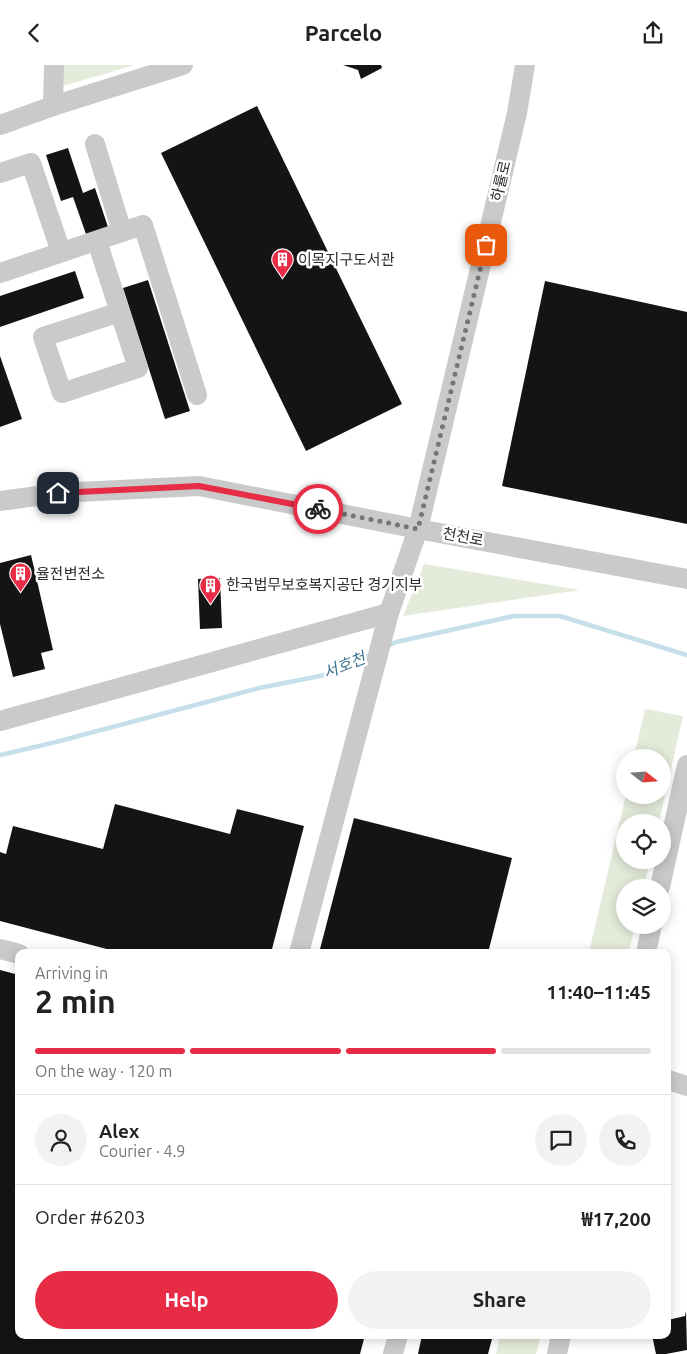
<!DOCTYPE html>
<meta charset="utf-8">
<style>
:root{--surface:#fff;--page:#f2f2f2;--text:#222;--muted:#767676;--line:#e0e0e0;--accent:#e72c46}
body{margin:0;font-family:Ubuntu,"Noto Sans KR",sans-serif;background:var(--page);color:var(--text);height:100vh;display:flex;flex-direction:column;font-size:19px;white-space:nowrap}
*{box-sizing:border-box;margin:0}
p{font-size:16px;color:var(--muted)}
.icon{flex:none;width:28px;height:28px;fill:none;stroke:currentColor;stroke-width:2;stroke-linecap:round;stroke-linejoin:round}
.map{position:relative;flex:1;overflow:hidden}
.sheet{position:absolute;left:15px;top:884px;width:656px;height:390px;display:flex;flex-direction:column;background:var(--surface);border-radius:10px;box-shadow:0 2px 12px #0003}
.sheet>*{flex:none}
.needle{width:32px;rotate:107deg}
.tools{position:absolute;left:616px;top:684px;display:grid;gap:10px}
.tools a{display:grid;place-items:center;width:55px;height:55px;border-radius:50%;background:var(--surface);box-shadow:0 2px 12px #0003;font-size:25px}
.pin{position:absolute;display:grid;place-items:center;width:42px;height:42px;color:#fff;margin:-21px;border-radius:10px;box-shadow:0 2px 8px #0006}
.courier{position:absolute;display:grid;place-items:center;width:50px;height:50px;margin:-25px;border:4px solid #e72c46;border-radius:50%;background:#fff;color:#222;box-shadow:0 1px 6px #0007}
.headline em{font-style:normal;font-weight:700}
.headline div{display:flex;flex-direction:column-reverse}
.headline{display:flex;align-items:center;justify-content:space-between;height:85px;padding:0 20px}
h1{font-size:32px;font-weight:700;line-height:38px}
.bar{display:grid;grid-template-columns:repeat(4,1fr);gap:8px 5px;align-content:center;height:60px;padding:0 20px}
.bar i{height:6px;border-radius:4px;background:var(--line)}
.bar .on{background:var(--accent)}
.bar p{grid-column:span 4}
.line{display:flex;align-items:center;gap:12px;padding:0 20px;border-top:1px solid var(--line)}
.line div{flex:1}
.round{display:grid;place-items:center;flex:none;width:52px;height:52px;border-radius:26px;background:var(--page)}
.action{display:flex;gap:10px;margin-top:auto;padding:10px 20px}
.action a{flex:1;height:58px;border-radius:30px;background:var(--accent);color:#fff;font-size:20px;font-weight:700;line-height:58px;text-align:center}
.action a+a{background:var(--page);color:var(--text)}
header{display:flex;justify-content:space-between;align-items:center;height:65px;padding:0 20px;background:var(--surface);font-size:22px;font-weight:700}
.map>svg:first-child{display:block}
.green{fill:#e4ebda}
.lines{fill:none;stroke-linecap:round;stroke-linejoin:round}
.stream{stroke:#c5dfeb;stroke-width:4.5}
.building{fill:#141414}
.minor{stroke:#cacaca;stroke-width:20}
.done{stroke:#767676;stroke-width:5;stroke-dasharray:0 9}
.route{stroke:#e72c46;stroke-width:6}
.labels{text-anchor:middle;stroke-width:5;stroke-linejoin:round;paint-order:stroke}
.street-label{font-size:15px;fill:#2d2d2d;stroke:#fff}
.poi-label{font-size:15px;fill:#2d2d2d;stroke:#fff;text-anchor:start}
.water-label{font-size:16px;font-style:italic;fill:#3a748f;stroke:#fff}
</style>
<header><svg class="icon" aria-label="back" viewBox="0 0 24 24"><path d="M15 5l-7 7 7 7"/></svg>Parcelo<svg class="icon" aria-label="share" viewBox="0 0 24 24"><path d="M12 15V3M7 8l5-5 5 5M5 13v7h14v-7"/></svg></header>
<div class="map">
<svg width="687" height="1289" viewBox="0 0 687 1289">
<rect width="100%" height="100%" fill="#fff"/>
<!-- green -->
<g class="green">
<path d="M63 0H135L63 21Z"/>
<path d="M424 499 580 525 403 551Z"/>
<path d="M645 644 683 651 659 757 625 758V795H650L644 822H625V860H635L629 887H589L626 730H662V692H634Z"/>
<path d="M500 1270H541L536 1289H496Z"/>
</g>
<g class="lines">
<!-- stream -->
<g class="stream">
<path d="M386 582 396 577 514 551H560L687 590"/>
<path d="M0 690 56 677 259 623 330 609 372 589"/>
</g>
</g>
<!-- building -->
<g class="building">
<path d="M343 0H381L382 3 361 14 358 5Z"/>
<path d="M257 41 402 339 306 386 161 88Z"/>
<path d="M68 83 83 128 95 123 109 165 87 172 73 132 61 136 46 90Z"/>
<path d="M75 206 84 233 0 262V231Z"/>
<path d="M148 215 190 346 165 354 123 223Z"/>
<path d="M545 216 687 247V459L502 421Z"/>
<path d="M0 291 22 354 0 362Z"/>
<path d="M31 490 53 585 41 588 45 604 13 612 0 559V498Z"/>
<path d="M220 513 222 563 200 564 198 514Z"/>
<path d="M115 739 230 769 237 744 304 761 271 888H122L0 856V787L6 789 13 761 103 784Z"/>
<path d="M354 753 512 793 488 888H319Z"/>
<path d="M0 905 19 910V1270H365L360 1289H0Z"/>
<path d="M686 1246 687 1285 666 1289H656L652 1270H668V1255L685 1251Z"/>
<path d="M422 1270H493L488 1289H418Z"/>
</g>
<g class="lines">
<!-- minor -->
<g class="minor">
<path d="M53 41 54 0"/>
<path d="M0 60 53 41 183 0"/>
<path d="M0 108 31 98 61 187"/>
<path d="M122 167 143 160 197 330"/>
<path d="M97 176 138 303 62 328 43 272 120 247"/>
<path d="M0 208 122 167 95 79"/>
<path d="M0 436 59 428 199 421 418 464 687 514"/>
<path d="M0 656 389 548"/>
<path d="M660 822 687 700"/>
<path d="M0 884 19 889"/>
<path d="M299 888 389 548 418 464 517 48 525 0"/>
<path d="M646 888 652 860"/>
<path d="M668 1015 687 1021"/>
<path d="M393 1289 398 1270"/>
<path d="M557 1289 561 1270"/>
</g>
</g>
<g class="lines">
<!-- done -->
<path class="done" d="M318 444 418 464 486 180"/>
<!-- route -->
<path class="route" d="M58 428 199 421 318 444"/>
</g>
<!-- icons -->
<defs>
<symbol id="building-pin" viewBox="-11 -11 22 30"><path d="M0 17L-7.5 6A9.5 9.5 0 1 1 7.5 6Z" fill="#e72c46" stroke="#fff"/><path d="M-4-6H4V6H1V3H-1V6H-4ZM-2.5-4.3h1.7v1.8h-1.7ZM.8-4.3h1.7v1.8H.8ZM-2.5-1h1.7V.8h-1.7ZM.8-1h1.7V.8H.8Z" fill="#fff"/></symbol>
</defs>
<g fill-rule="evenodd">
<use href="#building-pin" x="270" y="182" width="25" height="34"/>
<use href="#building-pin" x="8" y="496" width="25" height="34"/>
<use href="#building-pin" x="198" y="508" width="25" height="34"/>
</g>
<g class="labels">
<!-- street labels -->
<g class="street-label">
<text transform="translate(501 116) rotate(-77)" y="5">하률로</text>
<text transform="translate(463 472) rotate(11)" y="5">천천로</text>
</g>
<!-- poi labels -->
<g class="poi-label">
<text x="298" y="200">이목지구도서관</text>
<text x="36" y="514">율전변전소</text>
<text x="226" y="525">한국법무보호복지공단 경기지부</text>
</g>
<!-- water labels -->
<g class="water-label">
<text transform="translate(344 600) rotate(-22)" y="6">서호천</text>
</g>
</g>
</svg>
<div class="tools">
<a><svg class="needle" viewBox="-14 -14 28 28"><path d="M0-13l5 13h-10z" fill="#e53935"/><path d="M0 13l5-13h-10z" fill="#767676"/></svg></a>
<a><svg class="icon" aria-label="locate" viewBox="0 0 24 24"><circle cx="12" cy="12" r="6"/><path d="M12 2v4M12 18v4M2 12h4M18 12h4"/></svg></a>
<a><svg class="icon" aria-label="layers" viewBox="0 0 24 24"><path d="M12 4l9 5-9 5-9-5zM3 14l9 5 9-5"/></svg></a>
</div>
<div class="pin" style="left:486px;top:180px;background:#ea580c"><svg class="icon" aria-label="bag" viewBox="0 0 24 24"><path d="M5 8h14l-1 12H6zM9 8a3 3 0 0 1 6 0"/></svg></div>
<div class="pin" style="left:58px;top:428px;background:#1f2937"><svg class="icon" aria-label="home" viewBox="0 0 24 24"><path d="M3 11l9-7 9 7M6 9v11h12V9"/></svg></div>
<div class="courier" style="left:318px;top:444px"><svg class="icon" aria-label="bike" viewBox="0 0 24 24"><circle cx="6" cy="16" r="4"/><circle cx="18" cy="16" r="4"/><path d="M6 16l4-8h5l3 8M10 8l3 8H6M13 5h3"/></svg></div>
<section class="sheet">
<div class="headline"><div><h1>2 min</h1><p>Arriving in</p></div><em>11:40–11:45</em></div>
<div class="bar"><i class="on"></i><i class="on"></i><i class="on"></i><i></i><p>On the way · 120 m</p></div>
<div class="line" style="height:90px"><a class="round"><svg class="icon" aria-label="person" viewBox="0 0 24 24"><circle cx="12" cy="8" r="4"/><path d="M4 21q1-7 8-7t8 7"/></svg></a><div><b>Alex</b><p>Courier · 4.9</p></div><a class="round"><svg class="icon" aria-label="chat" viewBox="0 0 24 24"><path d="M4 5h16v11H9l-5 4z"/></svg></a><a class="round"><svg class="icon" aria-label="phone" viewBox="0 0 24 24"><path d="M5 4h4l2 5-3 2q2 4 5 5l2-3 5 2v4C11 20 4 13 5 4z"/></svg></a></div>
<div class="line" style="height:65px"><div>Order #6203</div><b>₩17,200</b></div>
<div class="action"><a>Help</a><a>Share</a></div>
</section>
</div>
